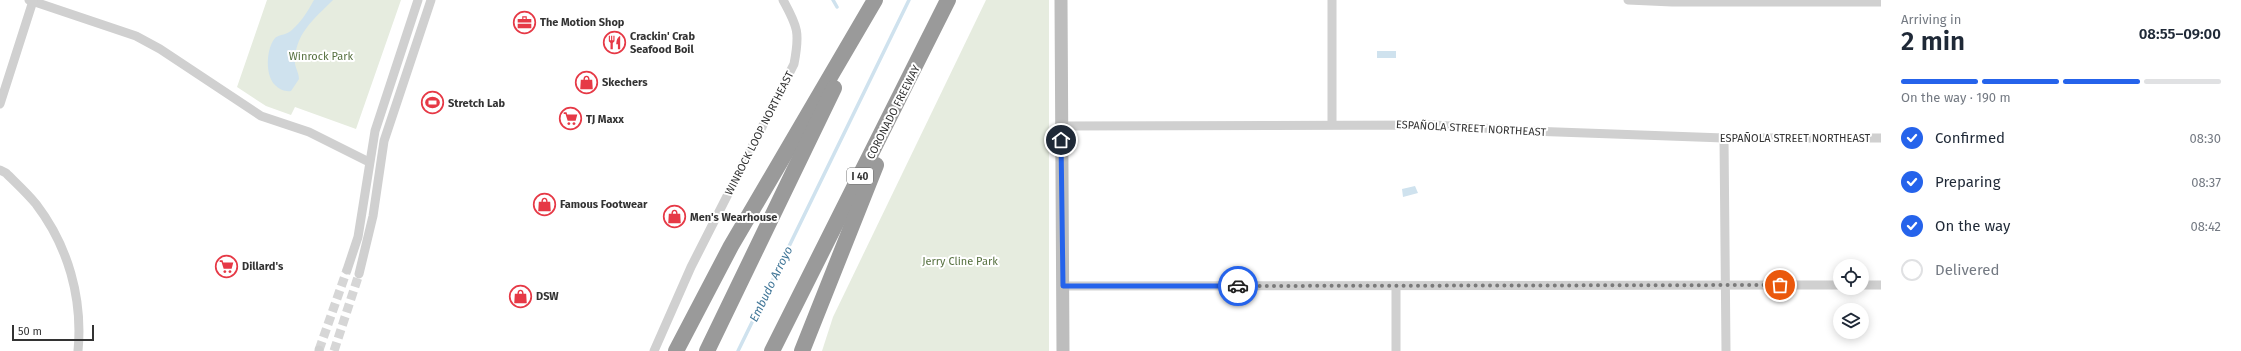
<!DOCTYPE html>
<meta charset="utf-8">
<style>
:root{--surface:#fff;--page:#f2f2f3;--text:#1f2937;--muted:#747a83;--line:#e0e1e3;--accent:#2563eb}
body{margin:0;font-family:"Fira Sans",sans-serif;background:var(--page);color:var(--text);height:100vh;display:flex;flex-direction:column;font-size:15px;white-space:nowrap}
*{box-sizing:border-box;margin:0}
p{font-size:13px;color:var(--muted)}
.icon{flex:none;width:22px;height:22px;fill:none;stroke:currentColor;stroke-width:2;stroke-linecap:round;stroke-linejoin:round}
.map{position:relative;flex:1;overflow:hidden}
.sheet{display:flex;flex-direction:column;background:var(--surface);width:360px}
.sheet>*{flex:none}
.buttons{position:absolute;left:1833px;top:259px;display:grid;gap:8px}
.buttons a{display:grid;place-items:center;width:36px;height:36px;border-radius:50%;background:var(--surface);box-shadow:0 2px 10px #0003;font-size:20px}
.scale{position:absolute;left:12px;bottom:10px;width:82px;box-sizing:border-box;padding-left:4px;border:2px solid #333;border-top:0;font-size:11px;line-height:14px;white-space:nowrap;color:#333;-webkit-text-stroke:3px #fff;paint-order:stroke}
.pin{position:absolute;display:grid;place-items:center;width:34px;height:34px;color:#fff;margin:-17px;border:2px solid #fff;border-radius:50%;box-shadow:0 1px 4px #0007}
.courier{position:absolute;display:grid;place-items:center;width:40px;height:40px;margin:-20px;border:3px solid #2563eb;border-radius:50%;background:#fff;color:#222;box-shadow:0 1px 5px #0007}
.summary em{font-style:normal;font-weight:600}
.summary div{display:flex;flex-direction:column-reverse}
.summary{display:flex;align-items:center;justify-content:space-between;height:68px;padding:0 20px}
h1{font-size:26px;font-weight:600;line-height:30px}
.bar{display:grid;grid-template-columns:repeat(4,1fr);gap:6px 4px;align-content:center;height:48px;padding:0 20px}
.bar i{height:5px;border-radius:3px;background:var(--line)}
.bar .on{background:var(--accent)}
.bar p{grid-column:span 4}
ol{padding:0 20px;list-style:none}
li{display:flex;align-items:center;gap:12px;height:44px}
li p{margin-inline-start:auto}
li .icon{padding:4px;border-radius:50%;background:var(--accent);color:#fff;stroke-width:4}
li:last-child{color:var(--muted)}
li i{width:22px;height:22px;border:2px solid var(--line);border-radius:50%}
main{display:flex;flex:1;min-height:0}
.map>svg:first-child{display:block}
.green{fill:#e6ecdf}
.water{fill:#cfe2ee}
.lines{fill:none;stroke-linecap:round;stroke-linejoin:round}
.stream{stroke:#cfe2ee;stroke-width:3.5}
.street-tunnel{stroke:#d6d6d6;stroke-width:9;stroke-dasharray:9 4.5;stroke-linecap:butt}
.street{stroke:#d0d0d0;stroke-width:9}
.secondary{stroke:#bdbdbd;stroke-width:13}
.highway{stroke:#9a9a9a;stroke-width:16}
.done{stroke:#7a7a7a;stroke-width:4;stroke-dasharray:0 7.2}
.route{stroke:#2563eb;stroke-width:5}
.labels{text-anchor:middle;stroke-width:4;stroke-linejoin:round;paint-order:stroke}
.shield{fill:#fff;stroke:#707070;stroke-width:1}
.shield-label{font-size:10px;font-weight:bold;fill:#333}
.poi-label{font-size:11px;font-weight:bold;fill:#333;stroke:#fff;text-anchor:start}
.park-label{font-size:11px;fill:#56703f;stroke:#fff}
.street-label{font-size:11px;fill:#333;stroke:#fff}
.water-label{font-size:12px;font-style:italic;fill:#3f7597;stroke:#fff}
</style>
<main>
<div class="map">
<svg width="1881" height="351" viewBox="0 0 1881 351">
<rect width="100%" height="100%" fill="#fff"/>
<!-- green -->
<g class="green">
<path d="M267 0H401L356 129 295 107 291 115 266 106 237 87Z"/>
<path d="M986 0H1049V351H822L833 317Z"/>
</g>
<!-- water -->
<g class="water">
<path d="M314 0H333C314 19 294 34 295 64 296 69 299 74 299 79L291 91C285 92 279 89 275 85 265 75 266 49 275 38 280 34 287 35 292 30 301 22 308 11 314 0Z"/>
<rect x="1377" y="51" width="19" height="7"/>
<path d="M1415 186 1418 193 1403 197 1402 189Z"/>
</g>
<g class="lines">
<!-- stream -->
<g class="stream">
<path d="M833 0 837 7"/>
<path d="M738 351 909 0"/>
</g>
<!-- street-tunnel -->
<g class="street-tunnel">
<path d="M319 350 347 270"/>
<path d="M334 351 359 274"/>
</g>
<!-- street -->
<g class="street">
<path d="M29 0 136 36 160 49 261 116 309 132 369 162"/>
<path d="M1332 0V124"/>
<path d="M1628 0 1672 2H1881"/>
<path d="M0 104 33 1"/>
<path d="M1061 126 1434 125 1530 131 1724 138H1881"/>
<path d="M1724 138 1726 351"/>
<path d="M0 170 6 173C16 183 27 193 36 204 68 246 83 298 78 351"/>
<path d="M347 270 358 237 375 131 418 0"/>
<path d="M359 274 373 216 384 141 431 0"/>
<path d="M1862 285H1881"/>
<path d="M1063 286 1840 285"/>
<path d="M1396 287V351"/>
<path d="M319 351V350"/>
<path d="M654 351 691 267 794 64C800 33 798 27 783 0"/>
</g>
<!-- secondary -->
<path class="secondary" d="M1061 0 1063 351"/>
<!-- highway -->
<g class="highway">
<path d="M676 351 731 246 875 0"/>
<path d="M707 351 834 88"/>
<path d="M772 351 948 0"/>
<path d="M802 351 876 165"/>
</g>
</g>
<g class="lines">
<!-- done -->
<path class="done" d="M1238 286 1780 285"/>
<!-- route -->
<path class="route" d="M1061 140 1063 286H1238"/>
</g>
<!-- icons -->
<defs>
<symbol id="office-ring" viewBox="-11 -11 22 22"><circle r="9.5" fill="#fff" stroke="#e63946" stroke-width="1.5"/><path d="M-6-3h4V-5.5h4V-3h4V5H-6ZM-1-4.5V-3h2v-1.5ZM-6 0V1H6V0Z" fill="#e63946"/></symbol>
<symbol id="restaurant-ring" viewBox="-11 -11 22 22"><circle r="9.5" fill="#fff" stroke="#e63946" stroke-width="1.5"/><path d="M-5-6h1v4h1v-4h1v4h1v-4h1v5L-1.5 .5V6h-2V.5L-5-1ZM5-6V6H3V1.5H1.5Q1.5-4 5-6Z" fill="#e63946"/></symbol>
<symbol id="shop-ring" viewBox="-11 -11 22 22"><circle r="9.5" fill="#fff" stroke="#e63946" stroke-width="1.5"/><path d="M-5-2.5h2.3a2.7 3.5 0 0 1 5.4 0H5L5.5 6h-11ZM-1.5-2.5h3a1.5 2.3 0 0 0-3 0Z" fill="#e63946"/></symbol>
<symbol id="stadium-ring" viewBox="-11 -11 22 22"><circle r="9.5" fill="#fff" stroke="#e63946" stroke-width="1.5"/><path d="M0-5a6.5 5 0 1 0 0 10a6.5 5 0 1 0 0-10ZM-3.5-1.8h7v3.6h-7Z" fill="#e63946"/></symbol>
<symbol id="supermarket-ring" viewBox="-11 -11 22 22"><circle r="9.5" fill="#fff" stroke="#e63946" stroke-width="1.5"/><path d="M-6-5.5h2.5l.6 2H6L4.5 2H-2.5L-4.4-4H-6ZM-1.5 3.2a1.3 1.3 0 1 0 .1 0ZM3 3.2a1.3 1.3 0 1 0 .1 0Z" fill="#e63946"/></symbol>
</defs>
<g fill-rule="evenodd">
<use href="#office-ring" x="512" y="10" width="25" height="25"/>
<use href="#restaurant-ring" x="602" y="30" width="25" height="25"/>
<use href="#shop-ring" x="574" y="70" width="25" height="25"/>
<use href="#stadium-ring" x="420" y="90" width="25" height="25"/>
<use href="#supermarket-ring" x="558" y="106" width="25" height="25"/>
<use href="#shop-ring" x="532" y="192" width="25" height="25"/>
<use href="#shop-ring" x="662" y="204" width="25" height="25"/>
<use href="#supermarket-ring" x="214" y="254" width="25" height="25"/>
<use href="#shop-ring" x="508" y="284" width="25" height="25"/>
</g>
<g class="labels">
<!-- shield labels -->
<rect class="shield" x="847" y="168" width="26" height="16" rx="3"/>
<g class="shield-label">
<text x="860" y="180">I 40</text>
</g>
<!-- poi labels -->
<g class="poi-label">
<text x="540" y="26">The Motion Shop</text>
<text x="630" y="40">Crackin' Crab<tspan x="630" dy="13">Seafood Boil</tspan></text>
<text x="602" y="86">Skechers</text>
<text x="448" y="107">Stretch Lab</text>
<text x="586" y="123">TJ Maxx</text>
<text x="560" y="208">Famous Footwear</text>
<text x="690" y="221">Men's Wearhouse</text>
<text x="242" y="270">Dillard's</text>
<text x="536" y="300">DSW</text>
</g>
<!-- park labels -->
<g class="park-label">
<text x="321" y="60">Winrock Park</text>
<text x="960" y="265">Jerry Cline Park</text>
</g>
<!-- street labels -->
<g class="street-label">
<text transform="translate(893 112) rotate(-63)" y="4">CORONADO FREEWAY</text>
<text transform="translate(1471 128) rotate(3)" y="4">ESPAÑOLA STREET NORTHEAST</text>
<text transform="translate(759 133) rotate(-63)" y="4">WINROCK LOOP NORTHEAST</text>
<text x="1795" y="142">ESPAÑOLA STREET NORTHEAST</text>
</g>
<!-- water labels -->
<g class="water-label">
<text transform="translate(771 284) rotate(-64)" y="4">Embudo Arroyo</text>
</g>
</g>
</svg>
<div class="buttons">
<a><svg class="icon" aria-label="locate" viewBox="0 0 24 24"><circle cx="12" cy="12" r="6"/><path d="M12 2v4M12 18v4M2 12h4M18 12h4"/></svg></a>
<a><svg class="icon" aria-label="layers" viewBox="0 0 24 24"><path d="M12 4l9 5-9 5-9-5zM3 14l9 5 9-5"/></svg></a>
</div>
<div class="scale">50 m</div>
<div class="pin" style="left:1780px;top:285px;background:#ea580c"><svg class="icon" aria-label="bag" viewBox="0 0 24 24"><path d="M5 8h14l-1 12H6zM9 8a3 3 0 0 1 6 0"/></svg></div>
<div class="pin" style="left:1061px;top:140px;background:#1f2937"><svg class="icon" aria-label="home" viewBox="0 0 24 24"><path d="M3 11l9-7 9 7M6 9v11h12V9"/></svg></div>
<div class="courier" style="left:1238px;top:286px"><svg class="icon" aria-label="car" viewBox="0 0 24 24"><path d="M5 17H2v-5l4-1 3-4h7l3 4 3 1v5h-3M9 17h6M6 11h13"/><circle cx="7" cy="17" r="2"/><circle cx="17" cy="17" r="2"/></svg></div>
</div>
<section class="sheet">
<div class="summary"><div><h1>2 min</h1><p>Arriving in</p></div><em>08:55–09:00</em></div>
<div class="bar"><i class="on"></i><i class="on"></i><i class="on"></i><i></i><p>On the way · 190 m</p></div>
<ol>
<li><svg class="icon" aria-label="check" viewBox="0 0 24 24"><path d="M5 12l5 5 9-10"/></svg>Confirmed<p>08:30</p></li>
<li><svg class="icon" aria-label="check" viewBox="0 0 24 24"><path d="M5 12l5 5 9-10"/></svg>Preparing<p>08:37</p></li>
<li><svg class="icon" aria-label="check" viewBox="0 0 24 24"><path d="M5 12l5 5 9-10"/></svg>On the way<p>08:42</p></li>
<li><i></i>Delivered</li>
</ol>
</section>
</main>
